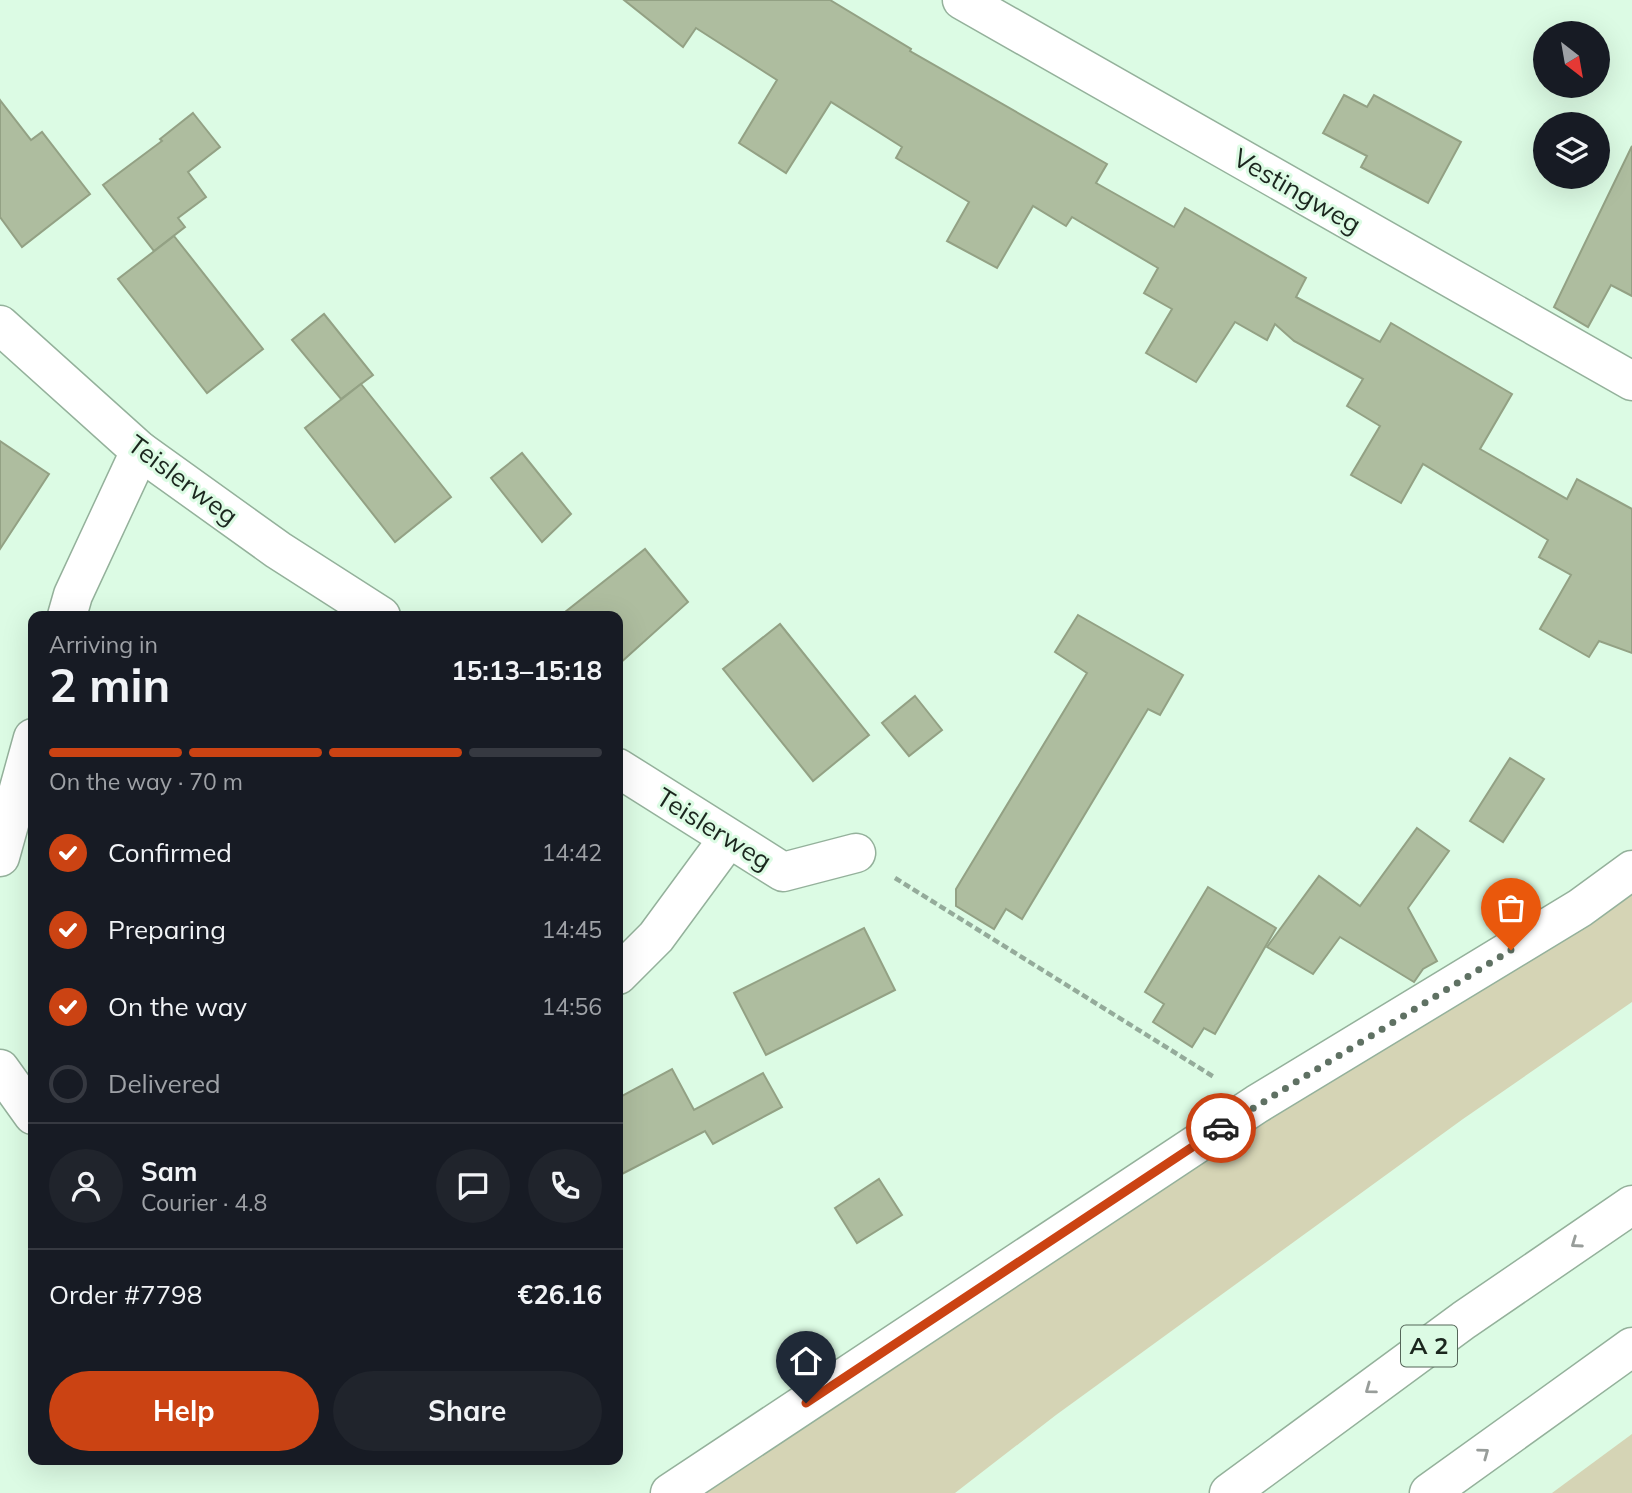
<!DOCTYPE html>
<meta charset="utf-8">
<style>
:root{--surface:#171b24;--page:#20242c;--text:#f1f3f6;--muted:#9ea1a6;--line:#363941;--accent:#cb4313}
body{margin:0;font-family:Mulish,sans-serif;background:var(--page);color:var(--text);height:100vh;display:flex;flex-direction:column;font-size:26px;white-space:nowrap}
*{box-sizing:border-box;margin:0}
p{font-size:23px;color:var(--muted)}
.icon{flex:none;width:38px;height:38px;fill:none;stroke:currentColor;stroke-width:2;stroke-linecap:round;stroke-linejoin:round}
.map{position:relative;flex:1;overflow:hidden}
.details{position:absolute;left:28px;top:611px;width:595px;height:854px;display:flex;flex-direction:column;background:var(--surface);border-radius:14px;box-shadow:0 7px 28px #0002}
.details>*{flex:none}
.needle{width:46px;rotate:149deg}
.tools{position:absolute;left:1533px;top:21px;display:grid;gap:14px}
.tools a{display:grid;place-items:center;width:77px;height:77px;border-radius:50%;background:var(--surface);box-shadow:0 7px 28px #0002;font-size:35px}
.pin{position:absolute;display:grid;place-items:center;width:60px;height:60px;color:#fff;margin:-72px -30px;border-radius:50% 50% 50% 0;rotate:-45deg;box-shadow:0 0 7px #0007}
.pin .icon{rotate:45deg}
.courier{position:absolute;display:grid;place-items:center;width:70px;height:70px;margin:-35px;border:5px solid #cb4313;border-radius:50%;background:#fff;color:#222;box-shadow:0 2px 9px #0007}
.overview em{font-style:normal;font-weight:700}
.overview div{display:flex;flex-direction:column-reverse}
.overview{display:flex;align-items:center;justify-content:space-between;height:119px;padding:0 21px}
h1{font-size:46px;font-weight:700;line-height:52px}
.bar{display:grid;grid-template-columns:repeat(4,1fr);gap:10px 7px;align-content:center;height:84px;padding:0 21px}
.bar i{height:9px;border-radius:5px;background:var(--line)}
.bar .on{background:var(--accent)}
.bar p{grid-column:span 4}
.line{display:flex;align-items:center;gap:18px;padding:0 21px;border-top:2px solid var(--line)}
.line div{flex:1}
.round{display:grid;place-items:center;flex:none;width:74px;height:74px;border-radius:37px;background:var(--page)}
ol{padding:0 21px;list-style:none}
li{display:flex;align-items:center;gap:21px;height:77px}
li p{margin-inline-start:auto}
li .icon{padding:7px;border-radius:50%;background:var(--accent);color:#fff;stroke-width:4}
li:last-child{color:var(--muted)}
li i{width:38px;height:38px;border:4px solid var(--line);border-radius:50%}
.cta{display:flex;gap:14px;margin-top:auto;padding:14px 21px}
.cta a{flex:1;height:80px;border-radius:42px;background:var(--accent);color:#fff;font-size:28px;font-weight:700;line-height:80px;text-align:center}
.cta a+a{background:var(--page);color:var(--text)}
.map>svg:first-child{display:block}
.green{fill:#d5d4b5}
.building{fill:#aebd9f;stroke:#93a184;stroke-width:2}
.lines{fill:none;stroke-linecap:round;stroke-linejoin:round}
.street-casing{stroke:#94b19b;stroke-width:41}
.highway-casing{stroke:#94b19b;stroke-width:41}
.path{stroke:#94ab9a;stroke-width:4.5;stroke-dasharray:7 3.5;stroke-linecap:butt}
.street{stroke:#fff;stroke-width:38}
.highway{stroke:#fff;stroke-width:38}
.oneway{stroke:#989d9a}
.done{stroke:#5f7163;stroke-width:7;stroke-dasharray:0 12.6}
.route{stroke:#cb4313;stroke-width:9}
.labels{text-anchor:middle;stroke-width:6;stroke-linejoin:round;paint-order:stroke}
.shield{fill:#dcfbe4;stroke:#556659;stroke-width:2}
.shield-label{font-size:24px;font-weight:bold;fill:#1b261e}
.street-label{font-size:26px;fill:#1b261e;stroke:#dcfbe4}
</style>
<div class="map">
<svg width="1632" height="1493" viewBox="0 0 1632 1493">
<rect width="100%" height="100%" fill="#dcfbe4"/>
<!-- green -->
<g class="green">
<path d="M1632 870V1002L1463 1119 1056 1415 955 1493H670Z"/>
<path d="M1632 1434V1493H1552Z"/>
</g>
<!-- building -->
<g class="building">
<path d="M624 0H830L911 49 910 51 1107 164 1096 183 1174 227 1185 208 1306 278 1296 297 1380 342 1391 323 1512 394 1480 449 1567 499 1577 479 1632 509V653L1599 641 1589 657 1540 629 1571 575 1539 557 1548 540 1423 464 1401 503 1351 475 1380 426 1347 406 1363 379 1294 341 1275 324 1267 340 1235 322 1196 382 1146 353 1172 309 1144 293 1158 268 1072 217 1066 226 1033 206 997 268 947 241 969 202 896 158 902 147 831 102 786 173 739 143 777 80 696 28 683 47Z"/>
<path d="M1344 95 1367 107 1374 95 1461 142 1428 203 1361 167 1367 156 1323 133Z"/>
<path d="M0 100 31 140 42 132 90 194 22 247 0 217Z"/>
<path d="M193 113 220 147 188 172 206 197 178 218 185 227 154 251 103 185 162 141 160 139Z"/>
<path d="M1632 146V296L1611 285 1588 327 1554 307Z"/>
<path d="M174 236 263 349 207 393 118 279Z"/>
<path d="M324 314 373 375 341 399 292 340Z"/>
<path d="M361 384 451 497 395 542 305 428Z"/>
<path d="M0 441 49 474 0 549Z"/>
<path d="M522 453 571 514 542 542 491 478Z"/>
<path d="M645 549 688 602 618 665V616H560Z"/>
<path d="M1078 615 1183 675 1160 715 1148 709 1022 919 1006 909 994 929 956 906V889L1087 673 1055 652Z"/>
<path d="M780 624 869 735 813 781 723 669Z"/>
<path d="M915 696 942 730 909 756 882 723Z"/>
<path d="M1510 758 1544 779 1503 842 1470 821Z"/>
<path d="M1417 828 1449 851 1408 908 1437 961 1423 969 1414 982 1340 937 1313 974 1267 947 1319 876 1360 906Z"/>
<path d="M1208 887 1276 928 1215 1034 1204 1028 1192 1047 1153 1022 1164 1004 1145 992Z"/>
<path d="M864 928 895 990 766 1055 734 993Z"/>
<path d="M672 1069 694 1110 763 1073 782 1107 713 1144 705 1131 618 1176V1098Z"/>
<path d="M879 1179 902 1215 857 1243 835 1208Z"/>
</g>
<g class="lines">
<defs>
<g id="street">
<path d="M962 0 1632 381"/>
<path d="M0 325 140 451 278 550 381 616"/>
<path d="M67 616 73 595 140 451"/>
<path d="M618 768 783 872 856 853"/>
<path d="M0 857 33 738"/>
<path d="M618 975 656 937 728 839"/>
<path d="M0 1069 33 1115"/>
<path d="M670 1493 1257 1104 1580 908 1632 870"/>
</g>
<g id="highway">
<path d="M1229 1493 1464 1320 1632 1205"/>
<path d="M1429 1493 1632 1347"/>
</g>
</defs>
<!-- street casing -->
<use href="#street" class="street-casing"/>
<!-- highway casing -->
<use href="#highway" class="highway-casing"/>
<!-- path -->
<path class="path" d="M895 878 1214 1077"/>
<!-- street -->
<use href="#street" class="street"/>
<!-- highway -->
<use href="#highway" class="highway"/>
</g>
<!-- one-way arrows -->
<defs><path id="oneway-chevron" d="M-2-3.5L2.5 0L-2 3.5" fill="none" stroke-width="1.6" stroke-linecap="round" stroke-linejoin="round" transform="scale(1.75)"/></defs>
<g class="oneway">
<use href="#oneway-chevron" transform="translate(1576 1243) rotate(145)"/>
<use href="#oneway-chevron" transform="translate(1370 1389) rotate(144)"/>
<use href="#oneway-chevron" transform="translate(1484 1453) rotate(-36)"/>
</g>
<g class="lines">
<!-- done -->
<path class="done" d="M1221 1128 1511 950"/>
<!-- route -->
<path class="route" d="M806 1403 1221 1128"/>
</g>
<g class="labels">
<!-- shield labels -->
<rect class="shield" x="1401" y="1325.5" width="56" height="41" rx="5"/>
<g class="shield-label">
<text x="1429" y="1354">A 2</text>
</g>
<!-- street labels -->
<g class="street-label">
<text transform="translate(1297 191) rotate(30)" y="9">Vestingweg</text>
<text transform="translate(183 480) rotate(37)" y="9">Teislerweg</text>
<text transform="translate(714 829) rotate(32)" y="9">Teislerweg</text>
</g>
</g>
</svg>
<div class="tools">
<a><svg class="needle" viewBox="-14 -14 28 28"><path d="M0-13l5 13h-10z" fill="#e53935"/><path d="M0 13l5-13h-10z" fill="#9ea1a6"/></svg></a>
<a><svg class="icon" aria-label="layers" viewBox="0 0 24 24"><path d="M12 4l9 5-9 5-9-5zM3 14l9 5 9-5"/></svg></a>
</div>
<div class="pin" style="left:1511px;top:950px;background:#ea580c"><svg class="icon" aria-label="bag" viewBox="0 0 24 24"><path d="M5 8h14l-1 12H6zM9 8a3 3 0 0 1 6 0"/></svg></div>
<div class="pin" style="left:806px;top:1403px;background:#1f2937"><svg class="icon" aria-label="home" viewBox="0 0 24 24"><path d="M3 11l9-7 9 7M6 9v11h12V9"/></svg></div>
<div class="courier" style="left:1221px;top:1128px"><svg class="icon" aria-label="car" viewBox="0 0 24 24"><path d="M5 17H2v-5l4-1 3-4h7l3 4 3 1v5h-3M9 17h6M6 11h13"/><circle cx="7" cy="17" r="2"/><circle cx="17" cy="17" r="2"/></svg></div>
<section class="details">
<div class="overview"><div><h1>2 min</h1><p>Arriving in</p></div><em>15:13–15:18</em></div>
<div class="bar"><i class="on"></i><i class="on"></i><i class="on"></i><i></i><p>On the way · 70 m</p></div>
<ol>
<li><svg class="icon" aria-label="check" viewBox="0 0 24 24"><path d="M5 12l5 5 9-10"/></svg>Confirmed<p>14:42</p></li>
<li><svg class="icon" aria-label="check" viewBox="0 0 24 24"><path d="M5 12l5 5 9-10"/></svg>Preparing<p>14:45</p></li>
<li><svg class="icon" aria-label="check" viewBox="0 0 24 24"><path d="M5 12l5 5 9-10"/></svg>On the way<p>14:56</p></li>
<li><i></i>Delivered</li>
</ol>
<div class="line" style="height:126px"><a class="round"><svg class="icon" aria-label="person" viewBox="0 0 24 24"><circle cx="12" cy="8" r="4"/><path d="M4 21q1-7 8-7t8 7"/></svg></a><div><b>Sam</b><p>Courier · 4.8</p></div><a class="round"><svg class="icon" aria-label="chat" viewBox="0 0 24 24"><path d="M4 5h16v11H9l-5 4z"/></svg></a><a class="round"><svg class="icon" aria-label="phone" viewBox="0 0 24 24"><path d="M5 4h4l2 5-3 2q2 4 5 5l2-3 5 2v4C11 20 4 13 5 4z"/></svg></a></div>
<div class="line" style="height:91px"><div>Order #7798</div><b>€26.16</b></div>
<div class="cta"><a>Help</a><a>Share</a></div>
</section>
</div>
